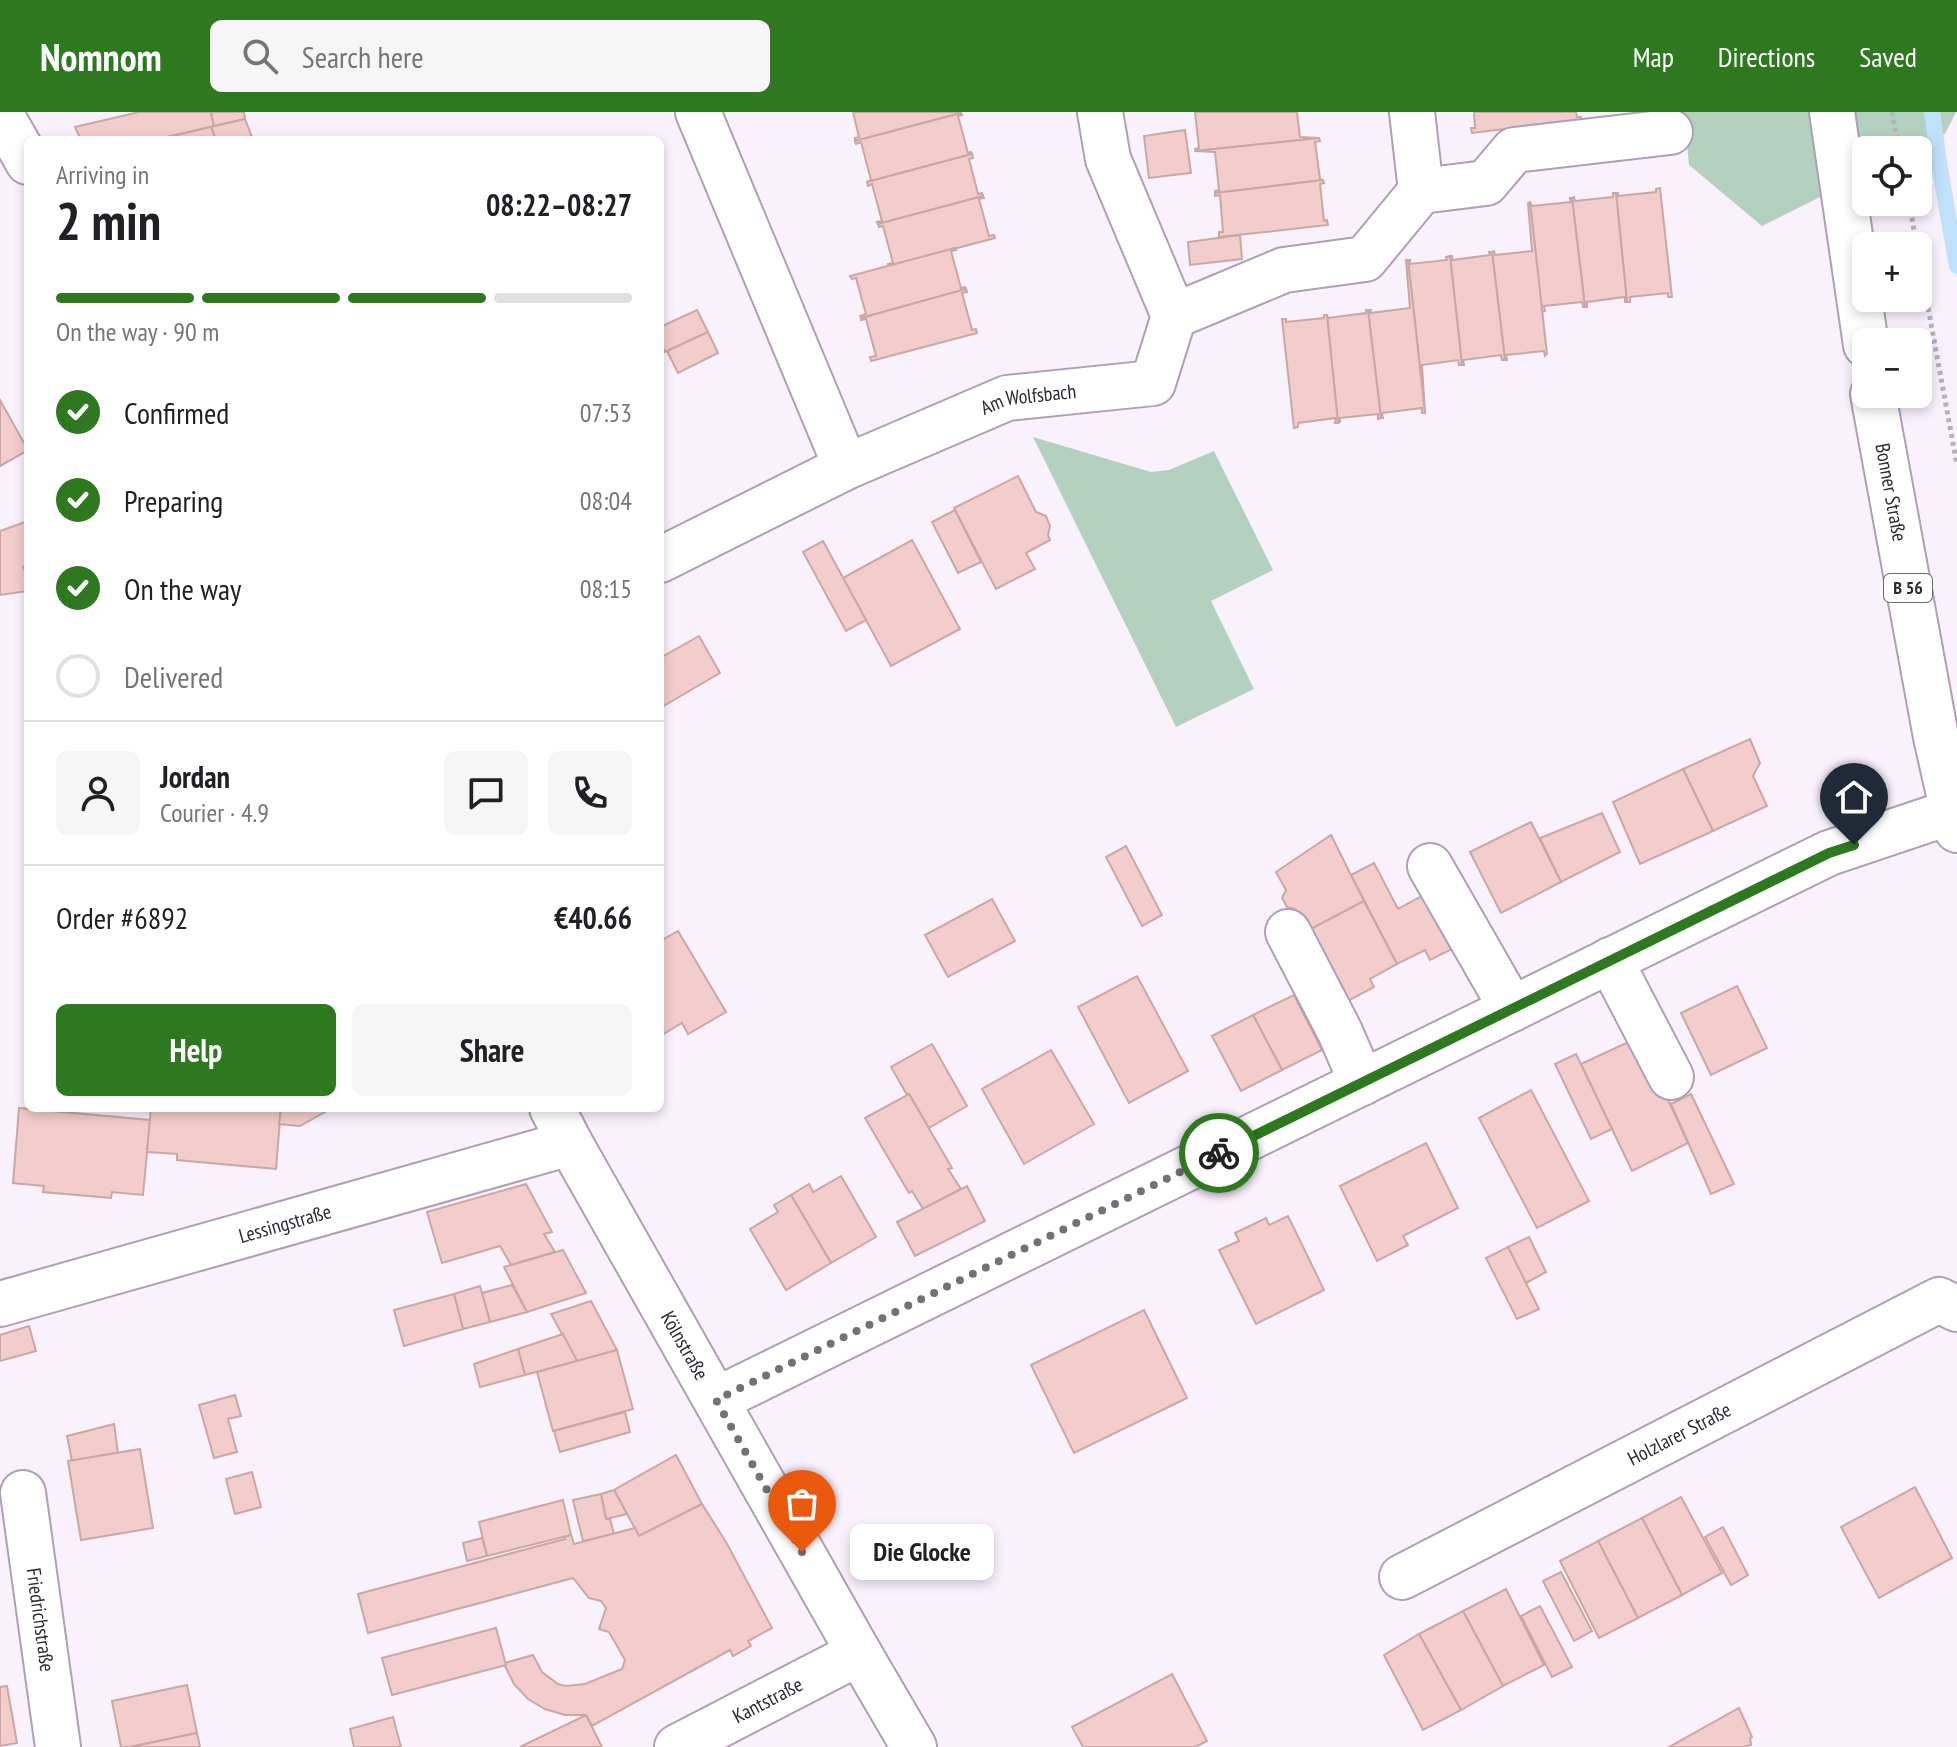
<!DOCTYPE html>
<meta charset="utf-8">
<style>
:root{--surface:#fff;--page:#f6f6f6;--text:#202124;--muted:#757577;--line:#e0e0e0;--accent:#2e791f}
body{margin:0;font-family:"PT Sans Narrow",sans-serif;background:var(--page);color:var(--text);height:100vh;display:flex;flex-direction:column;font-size:30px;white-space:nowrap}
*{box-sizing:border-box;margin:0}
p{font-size:26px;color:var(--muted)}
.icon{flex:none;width:44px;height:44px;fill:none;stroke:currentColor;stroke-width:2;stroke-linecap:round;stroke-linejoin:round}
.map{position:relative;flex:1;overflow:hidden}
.sheet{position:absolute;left:24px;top:24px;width:640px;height:976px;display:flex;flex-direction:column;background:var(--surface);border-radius:12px;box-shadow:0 4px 12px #0003}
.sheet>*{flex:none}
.tools{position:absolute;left:1852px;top:24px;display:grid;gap:16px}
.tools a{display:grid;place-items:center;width:80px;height:80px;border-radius:12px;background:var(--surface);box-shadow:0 4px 12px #0003;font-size:40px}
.pin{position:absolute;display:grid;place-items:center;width:68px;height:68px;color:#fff;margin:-82px -34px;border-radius:50% 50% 50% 0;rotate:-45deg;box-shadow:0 0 8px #0007}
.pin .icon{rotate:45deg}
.courier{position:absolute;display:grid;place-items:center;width:80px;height:80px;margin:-40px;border:6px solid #2e791f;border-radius:50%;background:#fff;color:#222;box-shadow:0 2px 10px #0007}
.bubble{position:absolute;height:56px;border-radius:12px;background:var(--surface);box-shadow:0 4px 12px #0003;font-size:26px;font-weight:700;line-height:56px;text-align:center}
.head em{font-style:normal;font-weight:700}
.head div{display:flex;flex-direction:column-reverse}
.head{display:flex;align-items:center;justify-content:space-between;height:136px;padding:0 32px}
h1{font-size:52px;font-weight:700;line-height:60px}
.bar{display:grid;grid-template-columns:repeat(4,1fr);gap:12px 8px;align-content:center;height:96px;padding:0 32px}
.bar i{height:10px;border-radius:6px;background:var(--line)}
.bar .active{background:var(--accent)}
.bar p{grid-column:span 4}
.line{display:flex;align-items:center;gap:20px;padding:0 32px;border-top:2px solid var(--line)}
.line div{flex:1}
.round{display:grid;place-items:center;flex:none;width:84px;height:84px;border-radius:12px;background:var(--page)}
ol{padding:0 32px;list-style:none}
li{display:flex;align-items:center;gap:24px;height:88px}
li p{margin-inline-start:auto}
li .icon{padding:8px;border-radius:50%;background:var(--accent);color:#fff;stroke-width:4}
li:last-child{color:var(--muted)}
li i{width:44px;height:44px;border:4px solid var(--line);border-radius:50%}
.button{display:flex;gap:16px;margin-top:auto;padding:16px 32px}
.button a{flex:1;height:92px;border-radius:12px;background:var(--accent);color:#fff;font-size:32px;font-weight:700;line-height:92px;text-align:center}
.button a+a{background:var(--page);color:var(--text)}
header{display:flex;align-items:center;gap:48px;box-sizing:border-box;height:112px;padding:0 40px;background:var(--accent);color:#fff}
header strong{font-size:38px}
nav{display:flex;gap:44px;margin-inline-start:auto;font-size:28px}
.search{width:560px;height:72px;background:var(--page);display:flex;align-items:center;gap:20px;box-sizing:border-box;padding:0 28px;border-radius:12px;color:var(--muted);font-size:30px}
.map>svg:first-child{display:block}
.green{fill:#b4d1c0}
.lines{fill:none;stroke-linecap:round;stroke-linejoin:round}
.stream{stroke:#c0e0fb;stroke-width:16}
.building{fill:#f2cdcb;stroke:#caa7a5;stroke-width:2}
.minor-casing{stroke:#b09eb8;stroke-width:48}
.major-casing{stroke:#b09eb8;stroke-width:48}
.path{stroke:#b7afba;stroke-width:5;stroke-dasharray:4 4;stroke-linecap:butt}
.minor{stroke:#fff;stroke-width:44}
.major{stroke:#fff;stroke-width:44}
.done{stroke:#766e79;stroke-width:8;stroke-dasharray:0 14.4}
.route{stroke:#2e791f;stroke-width:10}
.labels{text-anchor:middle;stroke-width:8;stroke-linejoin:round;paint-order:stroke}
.shield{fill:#fff;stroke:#6d6870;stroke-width:2}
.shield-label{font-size:18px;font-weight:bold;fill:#2f2832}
.street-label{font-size:20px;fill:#2f2832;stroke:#fff}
</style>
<header>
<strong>Nomnom</strong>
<div class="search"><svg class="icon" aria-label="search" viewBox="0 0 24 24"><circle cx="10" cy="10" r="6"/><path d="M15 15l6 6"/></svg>Search here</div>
<nav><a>Map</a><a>Directions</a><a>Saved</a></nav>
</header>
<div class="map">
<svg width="1957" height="1635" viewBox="0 0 1957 1635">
<rect width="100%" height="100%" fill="#f9f1fc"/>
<!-- green -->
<g class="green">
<path d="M1684 0H1956L1945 22 1913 38H1866V62L1762 114 1689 53Z"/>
<path d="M1033 325 1151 360 1169 358 1214 339 1273 458 1211 489 1254 577 1176 615Z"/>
</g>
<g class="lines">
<!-- stream -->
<path class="stream" d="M1932 0 1940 57 1957 154"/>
</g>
<!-- building -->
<g class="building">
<path d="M139 0H211L214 14 154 28H81L75 15Z"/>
<path d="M211 0H244L245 7 214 14Z"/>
<path d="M853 0H961V1L855 29V26L859 25Z"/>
<path d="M1195 0H1297L1300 25 1319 26 1195 39V37L1199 36Z"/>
<path d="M1474 0H1576L1577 5H1581V8L1472 21 1471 16H1475Z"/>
<path d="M961 1 962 3 958 4 968 41 971 40 972 42 867 70 871 68 861 30 856 32 855 29Z"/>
<path d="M245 7 253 28H216L211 15Z"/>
<path d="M211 15 216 28H165L164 26Z"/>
<path d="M1185 18 1191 61 1149 66 1144 24Z"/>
<path d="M1319 26 1320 29 1315 30 1320 67 1323 68 1215 81V79L1219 78 1215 40 1195 39Z"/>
<path d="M972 42 973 46 969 47 978 82 982 81 983 84 878 112 877 110 882 109 872 72 868 74 867 70Z"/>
<path d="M1323 68 1324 71 1320 72 1324 109 1327 108 1328 113 1219 125V120H1223L1220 83 1215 84V81Z"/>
<path d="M1660 76 1672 185H1668V181L1630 185V190H1627L1616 81H1618V84L1656 80V77Z"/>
<path d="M1613 81H1616L1627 190H1625V185L1587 190V195H1585L1572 86 1574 85 1575 89 1613 85Z"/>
<path d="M983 84 984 86 979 87 989 124 994 123 995 126 889 154 888 152 893 151 883 114 879 115 878 112Z"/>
<path d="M1570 86H1572L1585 195H1583L1582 190 1544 194 1545 199 1542 200 1530 90 1532 94 1571 90Z"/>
<path d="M1530 90 1547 242 1545 244 1544 239 1506 243 1507 248H1505L1492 140 1494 139 1495 143 1532 139 1528 91Z"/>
<path d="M1240 123 1242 147 1190 153 1188 130Z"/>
<path d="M955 136 956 138 951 139 961 176 965 175 966 177 861 206 860 204 866 202 856 166 852 167 850 164Z"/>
<path d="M1489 140H1492L1505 248H1502L1501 243 1463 248 1464 253H1462L1450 144H1452V148L1490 143Z"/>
<path d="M1450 144 1462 253H1459L1458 248 1422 253 1425 301 1408 148H1410V152L1447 148 1446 145Z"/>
<path d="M1406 148H1408L1425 301H1422V296L1382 301 1383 306H1381L1368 198H1371L1370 201 1410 196Z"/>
<path d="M966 177 967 180 962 181 972 218 976 217 977 221 871 249 870 245 876 244 866 207 861 208V206Z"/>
<path d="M697 198 708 220 665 240 660 230V215Z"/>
<path d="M1366 198H1368L1381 306 1378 307V302L1340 306V310L1338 311 1327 203 1328 206 1366 201Z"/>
<path d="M1324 203H1327L1338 311H1335L1336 306 1298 311V315L1294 316 1282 207H1286V210L1324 206Z"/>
<path d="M708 220 718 241 678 261 667 239Z"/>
<path d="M0 288 28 338 0 354Z"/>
<path d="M1018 364 1036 400 1046 404 1050 414 1048 423 1050 428 1026 441 1035 457 996 477 954 396Z"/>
<path d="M955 398 981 450 958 461 932 410Z"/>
<path d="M28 409V452L23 455 28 464V479L0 483V419Z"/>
<path d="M912 428 960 517 891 554 843 466Z"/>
<path d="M823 429 866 508 846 519 803 440Z"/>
<path d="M699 524 720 561 660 596V546Z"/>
<path d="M1750 627 1760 651 1753 664 1767 694 1713 719 1683 657Z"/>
<path d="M1683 657 1713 719 1640 752 1613 690Z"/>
<path d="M1602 701 1620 740 1561 770 1540 726Z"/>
<path d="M1531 710 1561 770 1501 801 1470 740Z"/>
<path d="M1331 723 1364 789 1309 818 1302 804 1299 805 1295 797 1287 795 1282 786 1286 778 1276 760Z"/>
<path d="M1126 734 1162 803 1142 814 1106 745Z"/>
<path d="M1374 751 1398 797 1431 779 1460 833 1430 848 1425 838 1397 852 1351 763Z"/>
<path d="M992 787 1015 829 948 865 925 823Z"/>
<path d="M1364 789 1397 852 1370 867 1374 875 1346 890 1309 818Z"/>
<path d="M678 819 726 900 688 922 682 911 660 924V829Z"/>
<path d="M1137 864 1188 959 1129 991 1078 895Z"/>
<path d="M1737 874 1767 936 1711 963 1681 901Z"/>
<path d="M1294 883 1322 938 1282 958 1253 903Z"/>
<path d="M1253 903 1282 958 1241 979 1212 924Z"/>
<path d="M1639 925 1688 1031 1632 1059 1581 952Z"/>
<path d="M932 932 967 994 929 1016 909 982 907 983 891 955Z"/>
<path d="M1051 938 1094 1012 1024 1052 982 977Z"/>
<path d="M1576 942 1612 1017 1591 1027 1555 952Z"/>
<path d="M1531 978 1589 1089 1537 1116 1479 1006Z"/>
<path d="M909 982 952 1056 948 1057 961 1077 923 1097 912 1079 909 1081 865 1006Z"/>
<path d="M1691 982 1734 1072 1711 1082 1671 992Z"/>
<path d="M19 996 150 1008 143 1083 112 1080 111 1086 43 1080 44 1074 13 1071Z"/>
<path d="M151 996H281L276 1057 177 1048V1042L147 1040Z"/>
<path d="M281 996H332L300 1014 279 1012Z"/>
<path d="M1426 1031 1458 1096 1403 1124 1408 1133 1377 1149 1340 1074Z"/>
<path d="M841 1064 876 1125 831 1151 791 1083 809 1072 813 1080Z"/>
<path d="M526 1072 552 1120 544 1122 555 1140 511 1153 500 1134 442 1151 427 1100Z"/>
<path d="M967 1074 985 1109 915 1144 897 1110Z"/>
<path d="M791 1083 831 1151 786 1178 750 1117 778 1100 774 1093Z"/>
<path d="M1288 1104 1324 1178 1256 1212 1219 1138 1239 1129 1235 1121 1266 1106 1269 1113Z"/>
<path d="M1529 1125 1546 1160 1526 1171 1508 1135Z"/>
<path d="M1508 1135 1539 1197 1517 1207 1486 1146Z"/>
<path d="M563 1138 586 1181 527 1200 504 1155Z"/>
<path d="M512 1173 527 1200 490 1210 482 1181Z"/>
<path d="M480 1174 490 1210 463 1217 454 1182Z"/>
<path d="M454 1182 463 1217 404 1234 394 1198Z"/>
<path d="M591 1189 617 1238 577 1249 551 1202Z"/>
<path d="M1144 1198 1187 1286 1074 1341 1031 1253Z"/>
<path d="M29 1214 36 1239 0 1249V1223Z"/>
<path d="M563 1222 577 1249 525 1263 518 1237Z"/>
<path d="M518 1237 525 1263 480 1275 474 1252Z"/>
<path d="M617 1238 633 1297 553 1319 537 1260Z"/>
<path d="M235 1283 241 1304 228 1307 237 1340 214 1346 199 1293Z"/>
<path d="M625 1300 630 1320 560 1340 554 1319Z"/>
<path d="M114 1312 118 1341 72 1349 67 1324Z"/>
<path d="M140 1337 153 1416 81 1428 68 1349Z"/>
<path d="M676 1343 702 1392 639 1424 614 1378Z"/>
<path d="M252 1360 261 1395 235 1402 226 1367Z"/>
<path d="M1915 1375 1952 1446 1879 1486 1841 1415Z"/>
<path d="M614 1378 627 1402 606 1407 601 1382Z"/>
<path d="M601 1382 606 1407H610L614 1422 583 1429 573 1388Z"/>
<path d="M1681 1385 1722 1461 1682 1483 1642 1406Z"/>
<path d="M563 1388 571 1423 487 1444 479 1410Z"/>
<path d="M702 1392 726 1430 772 1516 748 1529 751 1534 733 1544 730 1538 592 1614 586 1603H565L545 1597 528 1587 514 1572 505 1554V1551L533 1543 542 1560 558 1572 566 1574 585 1572 622 1557 625 1548 609 1520 599 1517 606 1496 601 1489 589 1486 573 1466 368 1521 358 1482 565 1427 564 1425 571 1423 574 1432 635 1416 639 1424Z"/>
<path d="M1642 1406 1682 1483 1638 1506 1598 1429Z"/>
<path d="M1723 1415 1748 1463 1731 1473 1705 1425Z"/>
<path d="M482 1426 487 1444 467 1449 463 1431Z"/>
<path d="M1598 1429 1638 1506 1599 1526 1560 1449Z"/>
<path d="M1561 1460 1592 1519 1574 1529 1543 1469Z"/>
<path d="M1506 1477 1544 1553 1503 1574 1463 1499Z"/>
<path d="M1540 1494 1572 1555 1552 1565 1521 1504Z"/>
<path d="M1463 1499 1503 1574 1461 1598 1419 1522Z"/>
<path d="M496 1516 506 1553 392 1583 382 1546Z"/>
<path d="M1419 1522 1461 1598 1423 1618 1384 1543Z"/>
<path d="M1172 1562 1207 1629 1195 1635H1083L1072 1615Z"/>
<path d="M187 1573 197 1621 130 1635H121L112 1589Z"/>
<path d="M7 1574 17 1631 0 1634V1575Z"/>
<path d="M1739 1596 1752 1625 1750 1626 1751 1633 1743 1635H1669Z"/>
<path d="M586 1603 602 1635H520Z"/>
<path d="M393 1605 401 1635H354L350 1617Z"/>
<path d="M197 1621 200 1635H130Z"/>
</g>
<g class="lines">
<defs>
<g id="minor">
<path d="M698 0 846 355"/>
<path d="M1100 0 1108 47 1174 204"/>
<path d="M0 1 28 50"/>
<path d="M1421 79 1486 71 1514 38 1670 20"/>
<path id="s1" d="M660 448 846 355 1007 286 1153 271 1174 204 1284 158 1365 147 1421 79 1412 0"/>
<path d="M1430 754 1512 897"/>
<path d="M1288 820 1340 920 1362 971"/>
<path d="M1610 848 1671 965"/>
<path id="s2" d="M552 996 570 1031 859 1541 914 1635"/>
<path id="s3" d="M0 1192 570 1031"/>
<path d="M716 1288 1829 741 1957 698"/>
<path id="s4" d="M23 1381 58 1635"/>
<path id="s5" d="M1402 1465 1939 1188 1957 1197"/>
<path id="s6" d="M677 1635 859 1541"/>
</g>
<g id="major">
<path d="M1832 0 1866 233"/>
<path id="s7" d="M1873 282 1936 625 1957 718"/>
</g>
</defs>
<!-- minor casing -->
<use href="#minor" class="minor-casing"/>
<!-- major casing -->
<use href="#major" class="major-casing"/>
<!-- path -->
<g class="path">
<path d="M1892 0 1899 38"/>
<path d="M1909 90 1917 134"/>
<path d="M1918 141 1957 353"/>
</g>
<!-- minor -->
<use href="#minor" class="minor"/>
<!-- major -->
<use href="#major" class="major"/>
</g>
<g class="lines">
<!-- done -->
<path class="done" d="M802 1440 716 1288 1219 1041"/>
<!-- route -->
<path class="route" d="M1219 1041 1829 741 1854 733"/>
</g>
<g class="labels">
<!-- shield labels -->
<rect class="shield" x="1884" y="462" width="48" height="28" rx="6"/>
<g class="shield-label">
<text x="1908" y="482">B 56</text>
</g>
<!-- street labels -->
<g class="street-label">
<text dy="7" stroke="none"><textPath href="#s1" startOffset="404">Am Wolfsbach</textPath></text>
<text dy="7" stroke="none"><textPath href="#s7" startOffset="100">Bonner Straße</textPath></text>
<text dy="7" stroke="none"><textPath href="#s3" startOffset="296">Lessingstraße</textPath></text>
<text dy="7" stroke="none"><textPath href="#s2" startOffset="272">Kölnstraße</textPath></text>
<text dy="7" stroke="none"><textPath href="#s5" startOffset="312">Holzlarer Straße</textPath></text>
<text dy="7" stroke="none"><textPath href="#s4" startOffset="128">Friedrichstraße</textPath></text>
<text dy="7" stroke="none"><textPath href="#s6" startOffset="102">Kantstraße</textPath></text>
</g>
</g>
</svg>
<div class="tools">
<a><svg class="icon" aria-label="locate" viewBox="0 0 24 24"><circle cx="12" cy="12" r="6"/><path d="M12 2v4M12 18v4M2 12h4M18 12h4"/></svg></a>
<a>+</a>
<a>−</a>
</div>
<div class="pin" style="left:802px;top:1440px;background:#ea580c"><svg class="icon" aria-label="bag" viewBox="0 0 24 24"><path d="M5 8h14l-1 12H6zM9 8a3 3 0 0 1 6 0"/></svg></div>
<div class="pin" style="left:1854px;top:733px;background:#1f2937"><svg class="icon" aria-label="home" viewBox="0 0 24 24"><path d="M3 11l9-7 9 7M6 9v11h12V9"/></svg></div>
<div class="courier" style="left:1219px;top:1041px"><svg class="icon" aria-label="bike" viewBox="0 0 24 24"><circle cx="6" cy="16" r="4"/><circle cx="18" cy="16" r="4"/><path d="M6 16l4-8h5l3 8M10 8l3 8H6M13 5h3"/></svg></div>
<div class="bubble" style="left:850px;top:1412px;width:144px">Die Glocke</div>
<section class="sheet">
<div class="head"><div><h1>2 min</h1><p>Arriving in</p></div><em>08:22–08:27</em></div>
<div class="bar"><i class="active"></i><i class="active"></i><i class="active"></i><i></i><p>On the way · 90 m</p></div>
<ol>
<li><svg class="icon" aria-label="check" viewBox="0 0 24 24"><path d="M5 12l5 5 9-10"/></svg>Confirmed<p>07:53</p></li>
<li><svg class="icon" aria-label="check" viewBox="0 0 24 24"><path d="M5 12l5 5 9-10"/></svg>Preparing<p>08:04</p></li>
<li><svg class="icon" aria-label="check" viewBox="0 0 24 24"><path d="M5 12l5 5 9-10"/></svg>On the way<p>08:15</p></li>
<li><i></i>Delivered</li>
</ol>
<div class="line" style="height:144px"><a class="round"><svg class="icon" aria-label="person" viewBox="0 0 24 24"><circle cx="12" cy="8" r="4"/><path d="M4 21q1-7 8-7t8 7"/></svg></a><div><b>Jordan</b><p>Courier · 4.9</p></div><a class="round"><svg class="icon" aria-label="chat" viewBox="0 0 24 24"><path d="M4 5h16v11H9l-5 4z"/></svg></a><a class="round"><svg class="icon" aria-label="phone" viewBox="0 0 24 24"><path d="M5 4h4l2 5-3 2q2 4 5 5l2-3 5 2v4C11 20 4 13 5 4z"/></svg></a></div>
<div class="line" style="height:104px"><div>Order #6892</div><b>€40.66</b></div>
<div class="button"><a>Help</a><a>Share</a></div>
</section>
</div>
